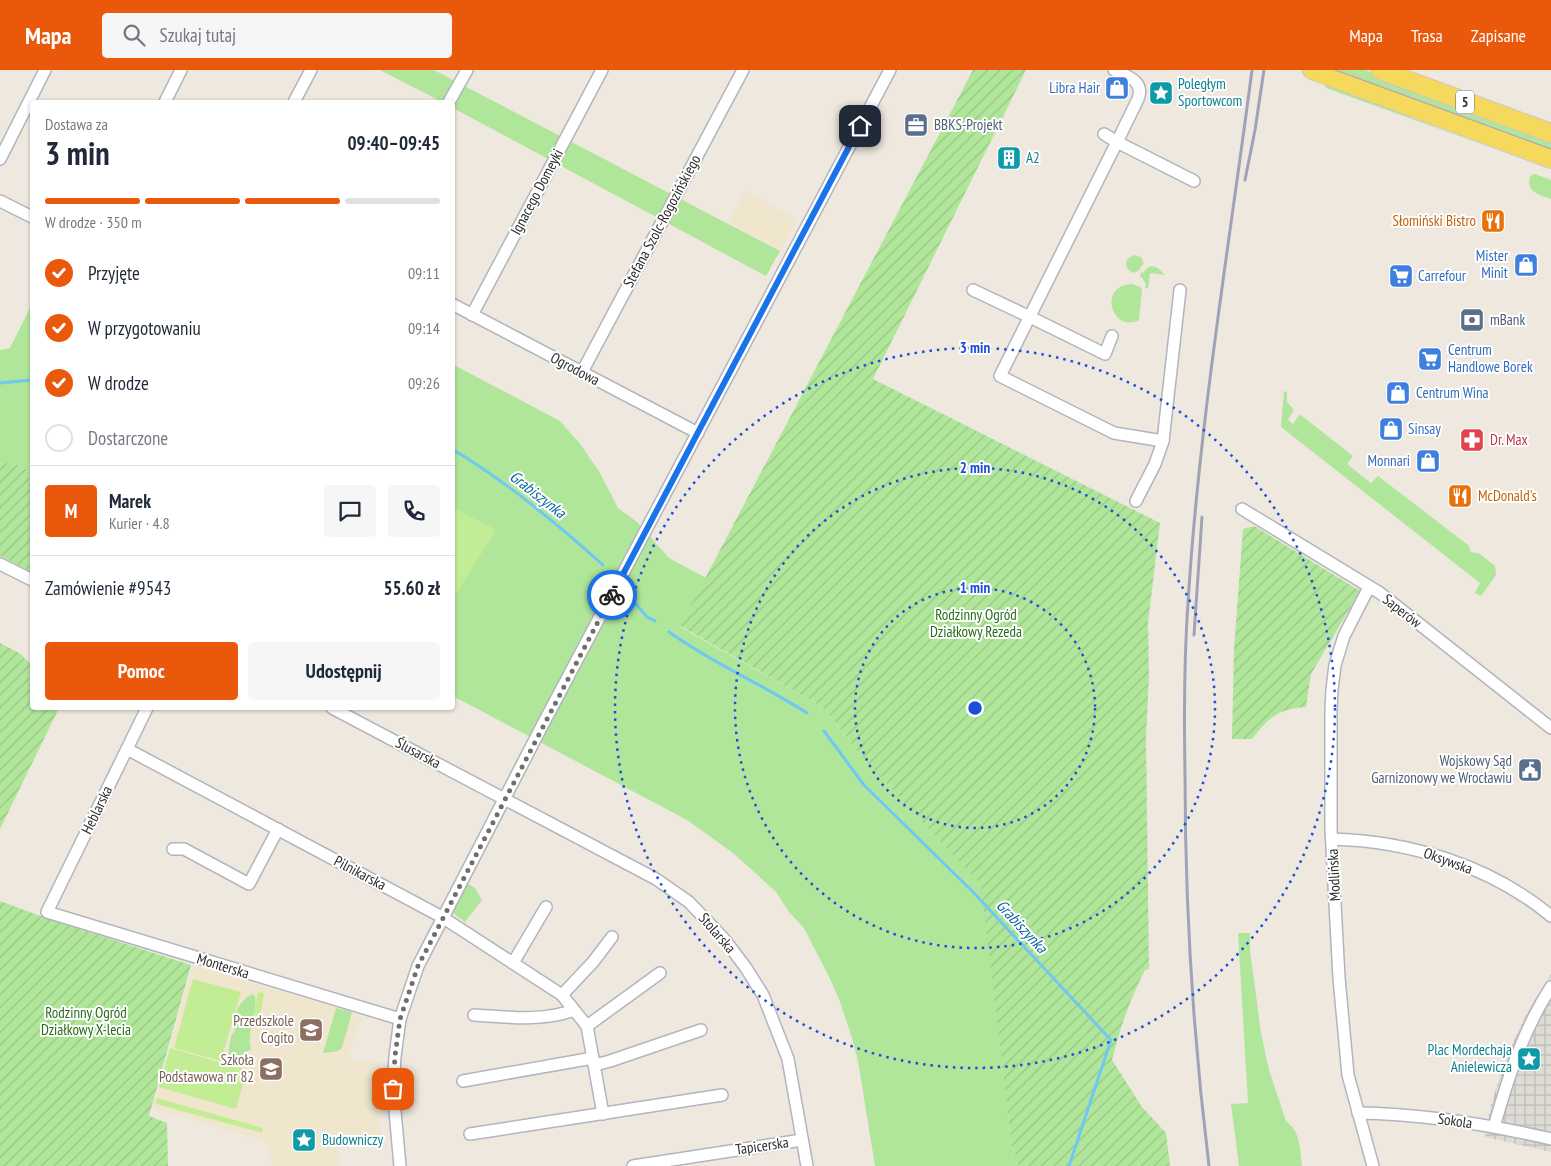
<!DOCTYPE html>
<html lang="pl">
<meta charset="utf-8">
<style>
:root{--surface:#fff;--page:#f6f6f7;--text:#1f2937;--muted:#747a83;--line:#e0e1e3;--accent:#ea580c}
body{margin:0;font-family:"PT Sans Narrow",sans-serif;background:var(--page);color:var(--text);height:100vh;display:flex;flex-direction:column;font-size:19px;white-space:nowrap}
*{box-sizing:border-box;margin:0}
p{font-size:16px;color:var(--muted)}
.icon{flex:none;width:28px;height:28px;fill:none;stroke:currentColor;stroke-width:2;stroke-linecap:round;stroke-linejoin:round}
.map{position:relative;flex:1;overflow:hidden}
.panel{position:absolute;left:30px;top:30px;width:425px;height:610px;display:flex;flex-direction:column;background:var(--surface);border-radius:5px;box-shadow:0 1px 4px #0004}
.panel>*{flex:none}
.pin{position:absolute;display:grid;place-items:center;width:42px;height:42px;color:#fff;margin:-21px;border-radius:10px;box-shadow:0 2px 8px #0006}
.courier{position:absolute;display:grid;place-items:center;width:50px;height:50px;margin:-25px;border:4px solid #1a73e8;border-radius:50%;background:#fff;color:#222;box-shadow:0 1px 6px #0007}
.summary em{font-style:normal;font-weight:600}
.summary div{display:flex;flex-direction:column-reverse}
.summary{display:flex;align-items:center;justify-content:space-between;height:85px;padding:0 15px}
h1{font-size:32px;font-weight:600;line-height:38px}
.bar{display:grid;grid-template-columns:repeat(4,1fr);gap:8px 5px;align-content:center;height:60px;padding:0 15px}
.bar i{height:6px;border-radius:4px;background:var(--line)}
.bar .on{background:var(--accent)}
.bar p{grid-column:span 4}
.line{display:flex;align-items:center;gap:12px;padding:0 15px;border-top:1px solid var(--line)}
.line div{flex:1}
.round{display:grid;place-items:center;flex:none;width:52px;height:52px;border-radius:5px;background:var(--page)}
ol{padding:0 15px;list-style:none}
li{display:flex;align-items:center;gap:15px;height:55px}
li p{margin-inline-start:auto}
li .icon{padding:5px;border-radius:50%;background:var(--accent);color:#fff;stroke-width:4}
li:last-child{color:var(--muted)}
li i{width:28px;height:28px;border:2px solid var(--line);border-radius:50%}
.action{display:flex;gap:10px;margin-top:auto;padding:10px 15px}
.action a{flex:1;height:58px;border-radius:5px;background:var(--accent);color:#fff;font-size:20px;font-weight:600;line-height:58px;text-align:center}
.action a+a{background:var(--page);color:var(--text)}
header{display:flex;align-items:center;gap:30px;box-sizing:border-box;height:70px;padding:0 25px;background:var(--accent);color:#fff}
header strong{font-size:24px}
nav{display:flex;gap:28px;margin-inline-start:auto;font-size:18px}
.search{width:350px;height:45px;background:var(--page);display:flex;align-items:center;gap:12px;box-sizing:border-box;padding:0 18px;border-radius:5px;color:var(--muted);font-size:19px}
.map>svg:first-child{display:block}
.education{fill:#f0e6ce}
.grass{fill:#b0e69a}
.garden{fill:url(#garden-furrows)}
.pitch{fill:#c3ed95}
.plaza{fill:url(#plaza-grid)}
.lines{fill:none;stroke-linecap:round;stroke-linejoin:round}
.stream{stroke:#6fc8f2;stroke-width:3}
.minor-casing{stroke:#b2b4c0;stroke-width:14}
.primary-casing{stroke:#c8c8c8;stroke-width:20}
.minor{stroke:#fff;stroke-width:11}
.primary{stroke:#f5d95d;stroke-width:18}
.tram{stroke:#a0a3b7;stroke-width:1}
.rail{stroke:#a0a3b7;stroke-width:3}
.done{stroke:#706e6a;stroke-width:5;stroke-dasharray:0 9}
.route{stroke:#1a73e8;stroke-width:6}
.ring{fill:none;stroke:#1d4ed8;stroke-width:2.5;stroke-dasharray:2.5 5}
.labels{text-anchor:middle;stroke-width:4;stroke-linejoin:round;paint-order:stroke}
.shield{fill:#fff;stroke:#6b6b6b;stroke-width:1}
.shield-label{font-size:14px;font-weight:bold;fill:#2c2c2c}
.culture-label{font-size:15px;fill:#0d838f;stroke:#fff;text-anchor:start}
.shop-label{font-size:15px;fill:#366cbe;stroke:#fff;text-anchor:start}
.service-label{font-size:15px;fill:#4e5e75;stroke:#fff;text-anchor:start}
.street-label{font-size:15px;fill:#2c2c2c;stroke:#fff}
.food-label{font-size:15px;fill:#c56008;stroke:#fff;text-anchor:end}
.health-label{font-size:15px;fill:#be3a42;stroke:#fff;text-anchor:start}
.park-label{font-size:15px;fill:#266d19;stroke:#fff}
.education-label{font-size:15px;fill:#785e54;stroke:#fff;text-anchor:end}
.water-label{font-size:16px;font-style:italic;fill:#0a66a3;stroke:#fff}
.centre{fill:#1d4ed8;stroke:#fff;stroke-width:2.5}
.ring-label{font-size:15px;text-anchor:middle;font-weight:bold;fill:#1d4ed8;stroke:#fff;stroke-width:4;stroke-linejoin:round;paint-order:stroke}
</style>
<header>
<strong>Mapa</strong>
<div class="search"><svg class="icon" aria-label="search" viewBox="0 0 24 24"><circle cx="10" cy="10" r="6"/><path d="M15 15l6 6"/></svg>Szukaj tutaj</div>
<nav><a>Mapa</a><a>Trasa</a><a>Zapisane</a></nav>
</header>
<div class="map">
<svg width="1551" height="1096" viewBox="0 0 1551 1096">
<defs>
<pattern id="garden-furrows" width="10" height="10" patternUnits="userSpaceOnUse" patternTransform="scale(1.25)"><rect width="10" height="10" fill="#b0e69a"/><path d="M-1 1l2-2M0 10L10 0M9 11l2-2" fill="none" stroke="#98c585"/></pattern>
<pattern id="plaza-grid" width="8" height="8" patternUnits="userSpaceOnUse" patternTransform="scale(1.25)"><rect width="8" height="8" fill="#dedbd5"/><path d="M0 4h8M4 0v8" fill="none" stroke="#bfbcb7"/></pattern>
</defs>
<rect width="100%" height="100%" fill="#eee8de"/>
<!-- education -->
<g class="education">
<path d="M745 121 797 149 780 181 728 153Z"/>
<path d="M193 896 356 942 355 946 361 947 349 987 354 991 379 992 378 1035 382 1069 336 1077 339 1096H272L270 1084 264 1073 258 1069 152 1038Z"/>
</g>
<!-- grass -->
<g class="grass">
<path d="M380 0H434L780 181 766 206 453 38 452 32H442Z"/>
<path d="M1326 0H1365L1551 69V82Z"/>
<path d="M1323 11 1379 33 1412 48 1495 79 1326 18Z"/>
<path d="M1535 104 1551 110V129C1539 125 1524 121 1531 105Z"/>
<path d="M1134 185 1141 187 1144 193 1138 201 1133 203C1127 200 1125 196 1127 189Z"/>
<path d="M1152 196 1158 198 1165 205 1150 203 1148 219 1145 217 1146 215 1142 207H1140L1141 202 1143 203 1147 198Z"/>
<path d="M1132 214 1140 217 1142 219 1139 250C1113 264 1096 216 1132 214Z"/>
<path d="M32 234V402L18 395 0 392V280L10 278Z"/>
<path d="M452 294 560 351 581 375 600 403 618 438 637 452 669 488 706 508 680 557 816 633 826 641 862 687 982 815 1012 1077 1019 1096H875L858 991 852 968 839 929 829 907 804 858 789 842 776 822 733 783 687 750 453 626Z"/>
<path d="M1284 321 1287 322V332L1294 340 1288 350 1293 354 1299 345 1302 346 1353 386 1347 394 1371 413 1378 406 1468 475 1471 482 1480 484 1495 496 1496 505 1481 526 1475 523 1480 513 1281 357Z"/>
<path d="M467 813 475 818 482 830 465 852 453 843V840Z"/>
<path d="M1238 863H1250V880L1261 963 1269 1000 1286 1051C1301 1062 1300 1080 1302 1096H1239L1231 1034 1248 1033Z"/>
<path d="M252 924 255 926C258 943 246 960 251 979L238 987 228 984 231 966 235 961C231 947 239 931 252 924Z"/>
<path d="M336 938 352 942 342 978 338 981 323 983Z"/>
</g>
<!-- garden -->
<g class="garden">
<path d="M973 0H1026L873 309 1160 453 1148 553 1149 606 1146 668 1149 899 1145 900C1130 929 1120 958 1112 990L1142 1037 1166 1063 1170 1096H1019L1012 1077 981 815 862 687 826 641 816 633 680 556Z"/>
<path d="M0 392 18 395 32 402V502L0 486Z"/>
<path d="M1254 456 1360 521 1311 604 1306 637C1278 639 1269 647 1252 669H1232L1234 579 1243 459Z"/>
<path d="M0 573 21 584 26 590 32 593V638H59L0 759Z"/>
<path d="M0 831 51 850 191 895 149 1046 167 1053 168 1096H0Z"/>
</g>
<!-- pitch -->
<g class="pitch">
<path d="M452 437 496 460 456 524 452 522Z"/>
<path d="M193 909 241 922 221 991 174 978Z"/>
<path d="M258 922 264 923 260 947 254 944Z"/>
<path d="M170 978 247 1000 236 1039 159 1017Z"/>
<path d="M157 1028 263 1058 262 1063 156 1034Z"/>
</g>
<!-- plaza -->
<path class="plaza" d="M1551 904V1082L1485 1067 1490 1038 1499 1009 1514 970 1529 939Z"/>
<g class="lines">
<!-- stream -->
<g class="stream">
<path d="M0 313 32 310"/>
<path d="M452 379C507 412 556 453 603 495"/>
<path d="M630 527 647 547 655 551"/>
<path d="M669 562C712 593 762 614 807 643"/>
<path d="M824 661 864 715 973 822 1111 970 1069 1096"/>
</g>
<defs>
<g id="minor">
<path d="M1114 0C1127 6 1145 11 1138 29L1117 72 1194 111"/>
<path d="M165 32 181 0"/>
<path d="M294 32 311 0"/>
<path d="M449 32 467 0"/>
<path d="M1104 64 1117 72 1000 306 1114 363 1163 371 1180 220"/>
<path d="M0 89 45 0"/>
<path d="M0 131 32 147"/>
<path d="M973 220 1030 247 1105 284 1112 266"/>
<path d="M452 234 698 363"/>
<path d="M472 245 602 0"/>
<path d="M582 302 743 0"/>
<path d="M1136 431 1155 394 1163 371"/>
<path d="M1242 439 1380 523 1551 658"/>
<path d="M0 494 32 510"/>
<path d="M1369 517 1344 566 1335 595 1332 620 1331 640V759L1339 908 1348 1005 1373 1096"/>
<path d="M147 638 47 842 400 949"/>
<path d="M332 638 656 809 689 832 725 870 746 898 763 925 788 989 807 1096"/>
<path d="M127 679 442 847 562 925 587 956 603 1044"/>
<path d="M1332 769C1410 771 1491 796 1551 846"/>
<path d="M173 779H184L249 814 278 759"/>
<path d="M513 893 546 837"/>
<path d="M562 925 593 892 612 867"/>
<path d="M474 945C508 947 542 952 574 940"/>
<path d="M587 956 660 903"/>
<path d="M595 995 610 991 701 960"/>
<path d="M463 1011 593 988"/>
<path d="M1358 1043C1423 1044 1487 1054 1551 1069"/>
<path d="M1494 1057C1508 1008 1523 960 1551 917"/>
<path d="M470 1064 722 1025"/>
<path d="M400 1096 393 1019 395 986 400 949 418 896 543 654 890 0"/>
<path d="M633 1096 802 1070"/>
</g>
<g id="primary">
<path d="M1312 0 1551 89"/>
<path d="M1380 0 1551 63"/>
</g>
</defs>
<!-- minor casing -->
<use href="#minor" class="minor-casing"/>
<!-- primary casing -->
<use href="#primary" class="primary-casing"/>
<!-- minor -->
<use href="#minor" class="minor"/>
<!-- primary -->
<use href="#primary" class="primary"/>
<!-- tram -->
<path class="tram" d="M1335 0 1551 79"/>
<!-- rail -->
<g class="rail">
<path d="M1245 110 1255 60 1264 0"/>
<path d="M1194 565 1202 447"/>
<path d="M1209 1096C1193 966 1185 835 1185 704 1184 647 1184 590 1188 533 1199 354 1229 177 1252 0"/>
</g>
</g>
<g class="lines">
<!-- done -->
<path class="done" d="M393 1019 395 986 400 949 418 896 612 525"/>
<!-- route -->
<path class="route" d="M612 525 860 56"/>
</g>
<!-- distance rings -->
<g class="ring">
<circle cx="975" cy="638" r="120"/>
<circle cx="975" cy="638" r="240"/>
<circle cx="975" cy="638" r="360"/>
</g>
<!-- icons -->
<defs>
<symbol id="shop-square" viewBox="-11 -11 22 22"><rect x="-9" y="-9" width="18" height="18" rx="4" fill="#3f7fe0" stroke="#fff"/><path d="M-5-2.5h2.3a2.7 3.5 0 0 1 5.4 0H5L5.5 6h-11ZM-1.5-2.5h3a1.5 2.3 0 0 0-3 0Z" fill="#fff"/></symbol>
<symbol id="sight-square" viewBox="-11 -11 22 22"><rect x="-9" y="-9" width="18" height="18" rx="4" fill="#0f9aa8" stroke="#fff"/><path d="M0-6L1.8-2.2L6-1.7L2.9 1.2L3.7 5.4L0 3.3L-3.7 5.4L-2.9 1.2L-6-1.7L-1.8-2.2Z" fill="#fff"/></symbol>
<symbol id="office-square" viewBox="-11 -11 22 22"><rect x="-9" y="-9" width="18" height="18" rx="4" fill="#5c6f8a" stroke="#fff"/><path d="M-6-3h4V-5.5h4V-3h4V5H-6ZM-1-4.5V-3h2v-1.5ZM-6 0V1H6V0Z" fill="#fff"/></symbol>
<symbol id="building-square" viewBox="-11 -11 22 22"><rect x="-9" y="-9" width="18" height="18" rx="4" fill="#0f9aa8" stroke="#fff"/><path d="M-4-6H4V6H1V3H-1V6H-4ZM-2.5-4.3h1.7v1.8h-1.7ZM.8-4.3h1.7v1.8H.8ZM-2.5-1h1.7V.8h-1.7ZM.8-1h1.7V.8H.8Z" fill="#fff"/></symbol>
<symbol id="restaurant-square" viewBox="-11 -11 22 22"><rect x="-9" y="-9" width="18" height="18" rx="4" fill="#e8710a" stroke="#fff"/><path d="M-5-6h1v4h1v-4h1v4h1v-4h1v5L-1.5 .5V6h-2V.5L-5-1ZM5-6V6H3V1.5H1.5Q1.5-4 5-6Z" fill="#fff"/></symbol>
<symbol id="supermarket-square" viewBox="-11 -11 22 22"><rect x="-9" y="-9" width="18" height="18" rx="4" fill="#3f7fe0" stroke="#fff"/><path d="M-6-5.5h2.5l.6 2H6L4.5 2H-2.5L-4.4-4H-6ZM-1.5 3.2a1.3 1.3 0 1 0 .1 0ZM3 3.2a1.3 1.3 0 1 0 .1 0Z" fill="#fff"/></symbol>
<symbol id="bank-square" viewBox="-11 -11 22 22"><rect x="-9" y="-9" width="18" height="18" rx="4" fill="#5c6f8a" stroke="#fff"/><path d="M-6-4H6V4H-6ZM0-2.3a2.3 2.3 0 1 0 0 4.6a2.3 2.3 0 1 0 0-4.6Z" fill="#fff"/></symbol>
<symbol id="pharmacy-square" viewBox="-11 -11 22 22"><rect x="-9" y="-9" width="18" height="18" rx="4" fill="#e0444e" stroke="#fff"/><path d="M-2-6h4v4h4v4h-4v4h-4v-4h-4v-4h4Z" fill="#fff"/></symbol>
<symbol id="civic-square" viewBox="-11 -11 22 22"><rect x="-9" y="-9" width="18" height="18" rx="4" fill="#5c6f8a" stroke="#fff"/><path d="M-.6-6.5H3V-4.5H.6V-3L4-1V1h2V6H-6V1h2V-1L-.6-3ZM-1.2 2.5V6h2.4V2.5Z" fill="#fff"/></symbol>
<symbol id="school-square" viewBox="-11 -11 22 22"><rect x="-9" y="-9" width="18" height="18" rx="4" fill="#8d6e63" stroke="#fff"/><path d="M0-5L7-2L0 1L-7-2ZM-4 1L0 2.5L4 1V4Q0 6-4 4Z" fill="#fff"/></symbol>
</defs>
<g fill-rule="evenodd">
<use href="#shop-square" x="1103" y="4" width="28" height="28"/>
<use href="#sight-square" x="1147" y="9" width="28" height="28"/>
<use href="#office-square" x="902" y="41" width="28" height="28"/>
<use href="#building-square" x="995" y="74" width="28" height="28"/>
<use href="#restaurant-square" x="1479" y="137" width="28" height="28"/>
<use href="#shop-square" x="1512" y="181" width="28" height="28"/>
<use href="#supermarket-square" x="1387" y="192" width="28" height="28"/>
<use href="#bank-square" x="1458" y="236" width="28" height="28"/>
<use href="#supermarket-square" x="1416" y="275" width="28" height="28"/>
<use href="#shop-square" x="1384" y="309" width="28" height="28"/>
<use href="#shop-square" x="1377" y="345" width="28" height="28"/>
<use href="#pharmacy-square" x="1458" y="356" width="28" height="28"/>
<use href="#shop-square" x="1414" y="377" width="28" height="28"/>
<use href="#restaurant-square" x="1446" y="412" width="28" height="28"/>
<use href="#civic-square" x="1516" y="686" width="28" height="28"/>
<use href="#school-square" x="297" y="946" width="28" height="28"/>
<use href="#sight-square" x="1515" y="975" width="28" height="28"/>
<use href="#school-square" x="257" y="985" width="28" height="28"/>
<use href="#sight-square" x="290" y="1056" width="28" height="28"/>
</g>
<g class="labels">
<!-- shield labels -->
<rect class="shield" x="1456" y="20.5" width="18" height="23" rx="4"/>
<g class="shield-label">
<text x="1465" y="37">5</text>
</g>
<!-- culture labels -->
<g class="culture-label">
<text x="1178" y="19">Poległym<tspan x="1178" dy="17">Sportowcom</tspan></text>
<text x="1026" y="93">A2</text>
<text x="1512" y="985" text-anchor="end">Plac Mordechaja<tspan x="1512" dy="17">Anielewicza</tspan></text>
<text x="322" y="1075">Budowniczy</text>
</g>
<!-- shop labels -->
<g class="shop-label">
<text x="1100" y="23" text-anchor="end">Libra Hair</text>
<text x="1508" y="191" text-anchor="end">Mister<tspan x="1508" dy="17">Minit</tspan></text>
<text x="1418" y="211">Carrefour</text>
<text x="1448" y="285">Centrum<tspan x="1448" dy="17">Handlowe Borek</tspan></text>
<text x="1416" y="328">Centrum Wina</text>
<text x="1408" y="364">Sinsay</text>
<text x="1410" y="396" text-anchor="end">Monnari</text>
</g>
<!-- service labels -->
<g class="service-label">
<text x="934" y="60">BBKS-Projekt</text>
<text x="1490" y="255">mBank</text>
<text x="1512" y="696" text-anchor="end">Wojskowy Sąd<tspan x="1512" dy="17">Garnizonowy we Wrocławiu</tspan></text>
</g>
<!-- street labels -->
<g class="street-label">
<text transform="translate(537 122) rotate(-62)" y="5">Ignacego Domeyki</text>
<text transform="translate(662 151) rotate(-62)" y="5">Stefana Szolc-Rogozińskiego</text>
<text transform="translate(575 299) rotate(28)" y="5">Ogrodowa</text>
<text transform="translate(1402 541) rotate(38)" y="5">Saperów</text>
<text transform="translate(418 683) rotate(28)" y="5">Ślusarska</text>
<text transform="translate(97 740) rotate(-64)" y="5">Heblarska</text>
<text transform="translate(1448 791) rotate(20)" y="5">Oksywska</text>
<text transform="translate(360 803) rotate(28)" y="5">Pilnikarska</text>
<text transform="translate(1334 805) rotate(-93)" y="5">Modlińska</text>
<text transform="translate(717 863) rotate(49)" y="5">Stolarska</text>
<text transform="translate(223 896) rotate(17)" y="5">Monterska</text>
<text transform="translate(1455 1051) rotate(8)" y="5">Sokola</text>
<text transform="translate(762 1076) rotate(-8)" y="5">Tapicerska</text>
</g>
<!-- food labels -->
<g class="food-label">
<text x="1476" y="156">Słomiński Bistro</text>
<text x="1478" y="431" text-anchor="start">McDonald's</text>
</g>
<!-- health labels -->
<g class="health-label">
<text x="1490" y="375">Dr. Max</text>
</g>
<!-- park labels -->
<g class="park-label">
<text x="976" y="550">Rodzinny Ogród<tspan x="976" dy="17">Działkowy Rezeda</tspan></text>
<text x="86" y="948">Rodzinny Ogród<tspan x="86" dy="17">Działkowy X-lecia</tspan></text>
</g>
<!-- education labels -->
<g class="education-label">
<text x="294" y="956">Przedszkole<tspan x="294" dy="17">Cogito</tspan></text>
<text x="254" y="995">Szkoła<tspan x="254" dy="17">Podstawowa nr 82</tspan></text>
</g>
<!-- water labels -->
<g class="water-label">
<text transform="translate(538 424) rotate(38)" y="6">Grabiszynka</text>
<text transform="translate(1022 856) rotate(47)" y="6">Grabiszynka</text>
</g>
</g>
<circle cx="975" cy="638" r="8" class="centre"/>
<g class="ring-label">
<text x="975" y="283">3 min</text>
<text x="975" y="403">2 min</text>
<text x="975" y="523">1 min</text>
</g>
</svg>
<div class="pin" style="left:393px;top:1019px;background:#ea580c"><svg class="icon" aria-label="bag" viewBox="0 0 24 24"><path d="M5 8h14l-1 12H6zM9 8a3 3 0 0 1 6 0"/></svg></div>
<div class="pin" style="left:860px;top:56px;background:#1f2937"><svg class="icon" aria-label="home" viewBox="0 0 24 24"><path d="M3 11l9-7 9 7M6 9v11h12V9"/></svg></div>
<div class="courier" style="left:612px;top:525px"><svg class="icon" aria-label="bike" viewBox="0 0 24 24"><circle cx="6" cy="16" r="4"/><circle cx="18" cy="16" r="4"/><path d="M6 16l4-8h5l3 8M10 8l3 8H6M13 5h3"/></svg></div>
<section class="panel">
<div class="summary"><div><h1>3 min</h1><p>Dostawa za</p></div><em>09:40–09:45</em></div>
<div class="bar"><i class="on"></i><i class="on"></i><i class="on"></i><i></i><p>W drodze · 350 m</p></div>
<ol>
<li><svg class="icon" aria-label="check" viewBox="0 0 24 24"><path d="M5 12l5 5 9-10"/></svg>Przyjęte<p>09:11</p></li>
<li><svg class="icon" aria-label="check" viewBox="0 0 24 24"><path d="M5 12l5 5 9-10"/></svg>W przygotowaniu<p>09:14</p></li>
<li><svg class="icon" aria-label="check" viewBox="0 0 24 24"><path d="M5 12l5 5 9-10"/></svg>W drodze<p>09:26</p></li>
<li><i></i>Dostarczone</li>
</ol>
<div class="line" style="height:90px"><b class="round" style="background:var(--accent);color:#fff">M</b><div><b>Marek</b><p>Kurier · 4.8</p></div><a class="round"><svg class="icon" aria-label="chat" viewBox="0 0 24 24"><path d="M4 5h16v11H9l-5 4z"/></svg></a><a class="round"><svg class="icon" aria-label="phone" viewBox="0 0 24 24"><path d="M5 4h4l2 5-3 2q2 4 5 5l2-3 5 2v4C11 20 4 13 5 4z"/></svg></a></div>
<div class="line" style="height:65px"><div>Zamówienie #9543</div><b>55.60 zł</b></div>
<div class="action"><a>Pomoc</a><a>Udostępnij</a></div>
</section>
</div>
